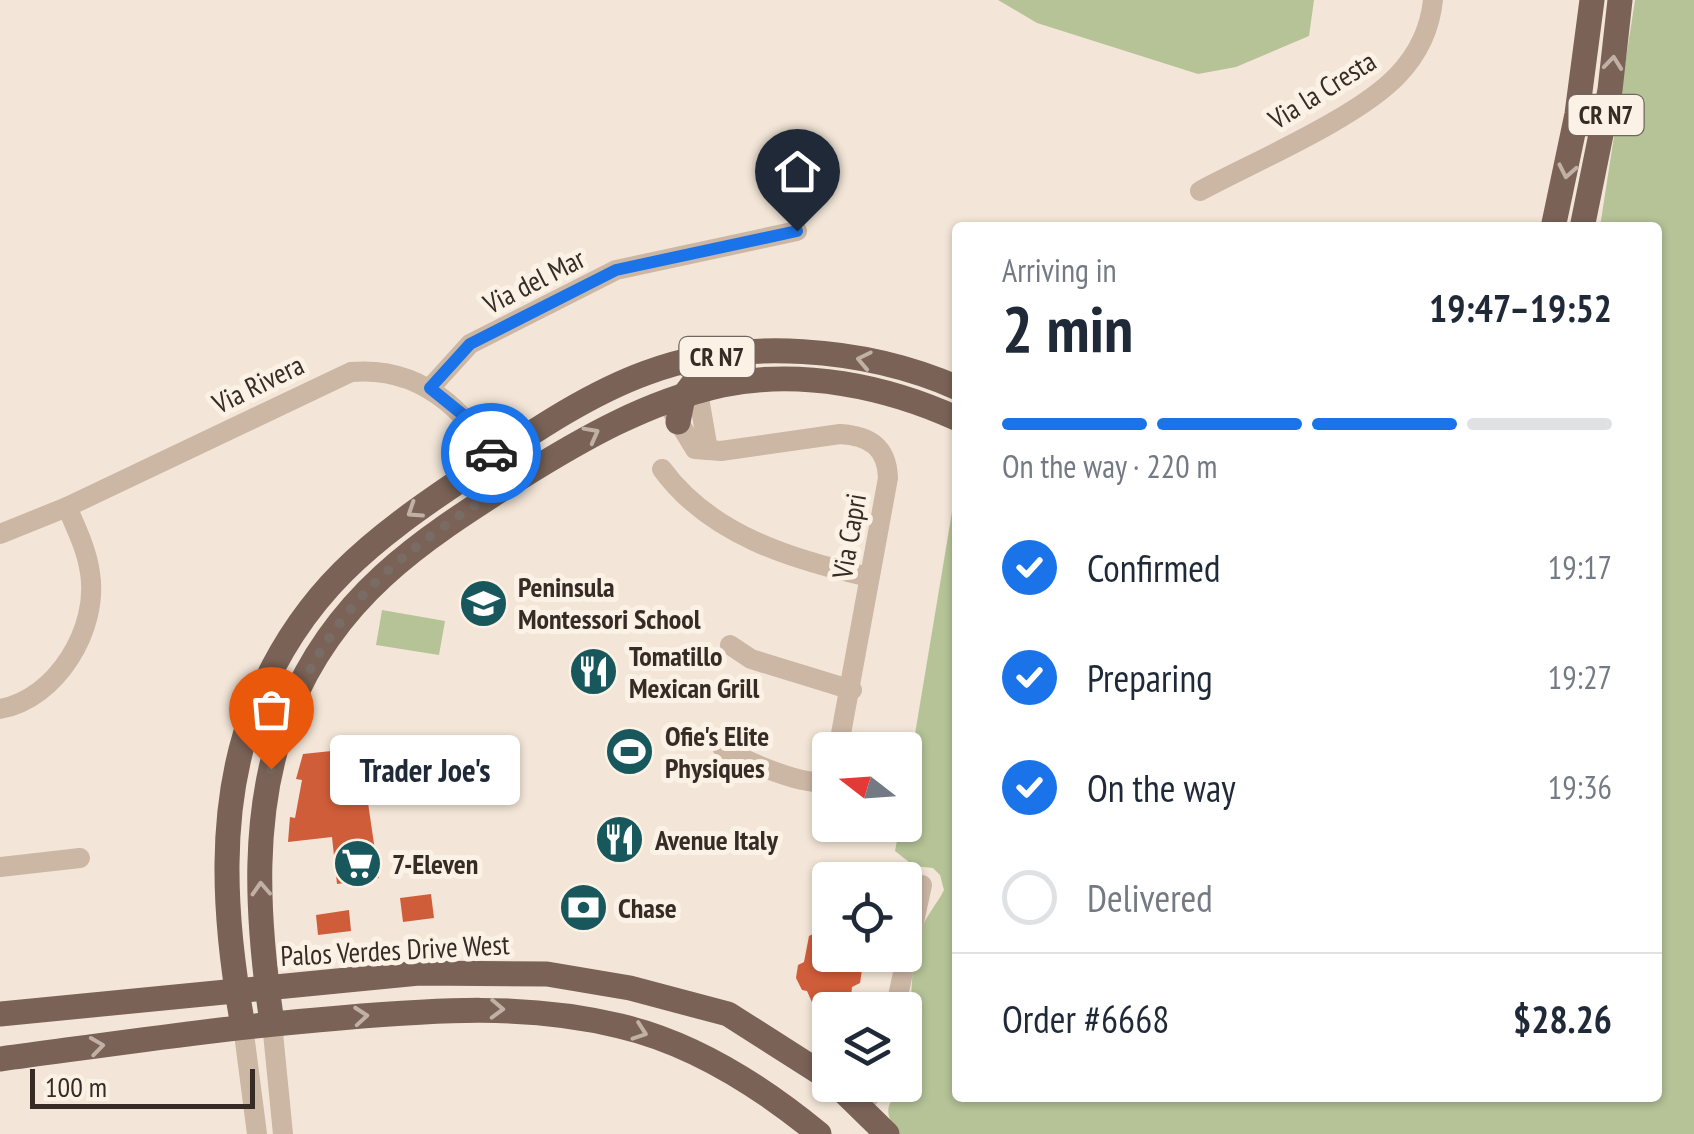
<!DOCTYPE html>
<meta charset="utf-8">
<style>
:root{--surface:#fff;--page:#f6f6f7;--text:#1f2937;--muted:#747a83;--line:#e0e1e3;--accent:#1a73e8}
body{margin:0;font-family:"PT Sans Narrow",sans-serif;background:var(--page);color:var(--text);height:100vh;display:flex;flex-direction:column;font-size:38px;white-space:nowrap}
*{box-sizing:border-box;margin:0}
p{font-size:32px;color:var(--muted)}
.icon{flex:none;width:55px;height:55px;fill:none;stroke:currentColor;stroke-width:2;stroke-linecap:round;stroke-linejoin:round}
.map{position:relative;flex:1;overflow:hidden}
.drawer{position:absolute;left:952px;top:222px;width:710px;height:880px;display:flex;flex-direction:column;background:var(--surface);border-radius:10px;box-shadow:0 2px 8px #0004}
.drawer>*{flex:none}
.needle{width:65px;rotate:287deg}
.controls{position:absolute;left:812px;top:732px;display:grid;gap:20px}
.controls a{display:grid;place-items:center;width:110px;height:110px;border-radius:10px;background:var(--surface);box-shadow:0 2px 8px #0004;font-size:50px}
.scale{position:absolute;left:30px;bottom:25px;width:225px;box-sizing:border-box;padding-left:10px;border:5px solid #372b26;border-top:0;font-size:28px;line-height:35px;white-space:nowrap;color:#372b26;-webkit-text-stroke:8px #fbf1e5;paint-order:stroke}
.pin{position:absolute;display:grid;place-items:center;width:85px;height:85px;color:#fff;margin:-102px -42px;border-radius:50% 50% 50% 0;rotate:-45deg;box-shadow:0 0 10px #0007}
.pin .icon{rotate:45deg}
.courier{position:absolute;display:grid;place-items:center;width:100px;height:100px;margin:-50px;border:8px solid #1a73e8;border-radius:50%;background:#fff;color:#222;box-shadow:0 2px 12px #0007}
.bubble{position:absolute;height:70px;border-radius:10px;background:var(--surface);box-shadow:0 2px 8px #0004;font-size:32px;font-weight:700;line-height:70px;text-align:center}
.summary em{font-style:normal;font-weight:700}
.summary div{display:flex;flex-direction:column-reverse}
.summary{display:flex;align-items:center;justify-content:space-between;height:170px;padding:0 50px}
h1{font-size:65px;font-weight:700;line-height:75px}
.bar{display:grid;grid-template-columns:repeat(4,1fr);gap:15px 10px;align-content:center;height:120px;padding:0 50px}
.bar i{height:12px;border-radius:8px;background:var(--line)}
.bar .on{background:var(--accent)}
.bar p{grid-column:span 4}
.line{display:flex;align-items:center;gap:25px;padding:0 50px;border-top:2px solid var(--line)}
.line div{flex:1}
ol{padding:0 50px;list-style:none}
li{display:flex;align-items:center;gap:30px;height:110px}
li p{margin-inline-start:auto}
li .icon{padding:10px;border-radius:50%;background:var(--accent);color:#fff;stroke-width:4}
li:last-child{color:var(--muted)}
li i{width:55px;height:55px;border:5px solid var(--line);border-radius:50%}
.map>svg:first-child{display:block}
.green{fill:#b5c397}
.building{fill:#d05d3a}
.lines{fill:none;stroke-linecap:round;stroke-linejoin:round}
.minor{stroke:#ccb6a4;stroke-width:20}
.major{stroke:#7a6256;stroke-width:25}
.oneway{stroke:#c1b1a5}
.done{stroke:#796c64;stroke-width:10;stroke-dasharray:0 18}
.route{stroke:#1a73e8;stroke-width:12}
.labels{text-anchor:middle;stroke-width:10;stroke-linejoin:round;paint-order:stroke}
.shield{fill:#fbf1e5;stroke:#72665f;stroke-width:2.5}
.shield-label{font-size:25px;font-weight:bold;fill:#372b26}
.street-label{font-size:28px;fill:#372b26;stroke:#fbf1e5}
.poi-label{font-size:28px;font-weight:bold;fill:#372b26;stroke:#fbf1e5;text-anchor:start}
</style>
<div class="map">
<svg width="1694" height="1134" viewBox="0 0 1694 1134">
<rect width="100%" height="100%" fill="#f3e6d8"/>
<!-- green -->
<g class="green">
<path d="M998 0H1314L1309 36 1236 67 1198 74 1037 23Z"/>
<path d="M1635 0H1694V1134H899C872 1099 904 1101 908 1069 914 1023 906 976 921 930 926 916 937 904 944 890L940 875 933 868 914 866 895 851 900 825H905V794L957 482 958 1098H1658V228L1600 227Z"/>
<path d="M382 610 445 621 439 655 376 645Z"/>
</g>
<!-- building -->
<g class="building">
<path d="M360 748 379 878 337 884 332 837 288 842 290 817 295 818 302 780 296 779 303 754Z"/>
<path d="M431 894 434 918 403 922 400 898Z"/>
<path d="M349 910 351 931 318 935 316 915Z"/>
<path d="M830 926V955L857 958 862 970 860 983 852 987 850 1010H830V1043L807 991 802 990 796 978 798 965 804 962 809 936Z"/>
</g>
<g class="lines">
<!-- minor -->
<g class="minor">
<path d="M1200 191C1254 162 1359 117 1398 75 1418 54 1430 29 1433 0"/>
<path d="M430 388 470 344 616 270 797 231"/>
<path d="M698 392 708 450"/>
<path d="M672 411 695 449 721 451 840 434C870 436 887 447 888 478L838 750"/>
<path d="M662 469C710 535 793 560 869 577"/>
<path d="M0 534 67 507 351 372C429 365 476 421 509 485"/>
<path d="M730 645 751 659 852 690"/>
<path d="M0 709C57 699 99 628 90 573 87 550 76 528 67 507"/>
<path d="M722 747C740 759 812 791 830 780"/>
<path d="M0 867 80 858"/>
<path d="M895 1010 922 885"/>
<path d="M272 1023 283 1134"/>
<path d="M243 1026 257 1134"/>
<path d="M861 1105 881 1085"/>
</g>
<!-- major -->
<g class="major">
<path d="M1553 228 1577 114 1592 0"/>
<path d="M1582 228 1610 90 1620 0"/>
<path d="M678 422 683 397 692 385"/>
<path d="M0 1014 419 973 547 974 630 988 728 1014 830 1079"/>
<path d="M272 1023C257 920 249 809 289 710 335 597 418 542 518 479 582 439 646 402 722 385 801 369 886 386 958 419"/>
<path d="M243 1026C224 922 215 805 256 704 302 592 371 540 468 475 524 438 583 396 646 373 741 337 865 347 958 388"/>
<path d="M0 1059C113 1044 226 1027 340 1018 435 1010 526 1003 620 1026 693 1043 762 1087 819 1134"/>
<path d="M837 1085 887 1134"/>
</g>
</g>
<!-- one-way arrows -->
<defs><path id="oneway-chevron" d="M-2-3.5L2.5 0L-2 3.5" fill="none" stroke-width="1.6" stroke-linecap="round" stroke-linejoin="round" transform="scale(2.5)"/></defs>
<g class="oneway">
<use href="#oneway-chevron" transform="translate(1613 63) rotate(-84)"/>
<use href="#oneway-chevron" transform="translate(1567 171) rotate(101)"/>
<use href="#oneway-chevron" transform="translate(864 360) rotate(-168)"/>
<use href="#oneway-chevron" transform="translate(592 434) rotate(-28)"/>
<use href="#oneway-chevron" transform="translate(414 511) rotate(147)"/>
<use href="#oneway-chevron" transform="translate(261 889) rotate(-93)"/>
<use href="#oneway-chevron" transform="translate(497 1009) rotate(2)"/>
<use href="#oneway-chevron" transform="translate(361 1016) rotate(-5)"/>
<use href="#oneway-chevron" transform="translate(640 1032) rotate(19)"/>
<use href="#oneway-chevron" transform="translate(97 1046) rotate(-8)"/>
</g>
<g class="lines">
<!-- done -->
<path class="done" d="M271 769C314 621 381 563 509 484L491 453"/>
<!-- route -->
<path class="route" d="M491 453 462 414 430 388 470 344 616 270 797 231"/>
</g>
<!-- icons -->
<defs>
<symbol id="school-disc" viewBox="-11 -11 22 22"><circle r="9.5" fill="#18585c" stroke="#fbf1e5"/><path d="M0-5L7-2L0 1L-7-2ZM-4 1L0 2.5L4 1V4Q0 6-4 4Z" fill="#fff"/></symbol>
<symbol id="restaurant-disc" viewBox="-11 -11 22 22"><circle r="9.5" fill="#18585c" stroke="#fbf1e5"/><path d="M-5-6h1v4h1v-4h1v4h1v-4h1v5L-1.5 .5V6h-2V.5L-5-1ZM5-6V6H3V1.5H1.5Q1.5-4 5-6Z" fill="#fff"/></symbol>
<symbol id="stadium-disc" viewBox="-11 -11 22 22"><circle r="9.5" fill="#18585c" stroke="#fbf1e5"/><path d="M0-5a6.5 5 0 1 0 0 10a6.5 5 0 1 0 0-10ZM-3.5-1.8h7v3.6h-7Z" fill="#fff"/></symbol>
<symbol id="supermarket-disc" viewBox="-11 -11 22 22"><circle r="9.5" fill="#18585c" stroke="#fbf1e5"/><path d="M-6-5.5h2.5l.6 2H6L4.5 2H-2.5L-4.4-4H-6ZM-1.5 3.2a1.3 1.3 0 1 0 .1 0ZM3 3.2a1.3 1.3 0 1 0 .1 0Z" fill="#fff"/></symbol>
<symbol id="bank-disc" viewBox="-11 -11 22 22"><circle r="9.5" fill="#18585c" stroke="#fbf1e5"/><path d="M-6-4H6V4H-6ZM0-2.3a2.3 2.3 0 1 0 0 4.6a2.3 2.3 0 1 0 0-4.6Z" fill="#fff"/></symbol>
</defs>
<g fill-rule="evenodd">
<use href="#school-disc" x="456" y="576" width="55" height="55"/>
<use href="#restaurant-disc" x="566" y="644" width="55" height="55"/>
<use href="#stadium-disc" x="602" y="724" width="55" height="55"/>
<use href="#restaurant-disc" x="592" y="812" width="55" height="55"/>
<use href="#supermarket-disc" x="330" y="836" width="55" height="55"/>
<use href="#bank-disc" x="556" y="880" width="55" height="55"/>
</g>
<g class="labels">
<!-- shield labels -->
<g class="shield">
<rect x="1568.5" y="95" width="75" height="40" rx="8"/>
<rect x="679.5" y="337" width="75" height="40" rx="8"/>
</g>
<g class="shield-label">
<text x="1606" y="124">CR N7</text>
<text x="717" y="366">CR N7</text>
</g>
<!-- street labels -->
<g class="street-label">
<text transform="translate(1322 90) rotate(-32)" y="10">Via la Cresta</text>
<text transform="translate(534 281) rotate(-27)" y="10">Via del Mar</text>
<text transform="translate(258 384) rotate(-26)" y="10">Via Rivera</text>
<text transform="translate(849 536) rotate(-80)" y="10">Via Capri</text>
<text transform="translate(395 950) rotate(-3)" y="10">Palos Verdes Drive West</text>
</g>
<!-- poi labels -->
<g class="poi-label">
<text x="518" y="597">Peninsula<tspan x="518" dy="32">Montessori School</tspan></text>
<text x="629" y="666">Tomatillo<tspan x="629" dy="32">Mexican Grill</tspan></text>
<text x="665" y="746">Ofie's Elite<tspan x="665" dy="32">Physiques</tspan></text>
<text x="655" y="850">Avenue Italy</text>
<text x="392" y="874">7-Eleven</text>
<text x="618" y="918">Chase</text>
</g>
</g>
</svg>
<div class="controls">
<a><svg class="needle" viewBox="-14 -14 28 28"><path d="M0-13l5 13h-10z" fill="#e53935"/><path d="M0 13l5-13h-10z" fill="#747a83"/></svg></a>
<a><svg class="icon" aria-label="locate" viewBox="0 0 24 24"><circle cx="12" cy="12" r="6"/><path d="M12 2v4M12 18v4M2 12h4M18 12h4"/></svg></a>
<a><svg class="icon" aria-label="layers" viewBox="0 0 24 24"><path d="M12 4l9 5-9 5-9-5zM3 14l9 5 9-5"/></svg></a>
</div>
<div class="scale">100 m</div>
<div class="pin" style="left:271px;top:769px;background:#ea580c"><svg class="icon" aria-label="bag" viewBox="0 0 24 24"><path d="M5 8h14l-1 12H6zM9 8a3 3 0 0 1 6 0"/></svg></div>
<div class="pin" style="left:797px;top:231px;background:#1f2937"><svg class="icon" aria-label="home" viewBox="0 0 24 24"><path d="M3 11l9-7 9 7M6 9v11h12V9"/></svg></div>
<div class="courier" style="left:491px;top:453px"><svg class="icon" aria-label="car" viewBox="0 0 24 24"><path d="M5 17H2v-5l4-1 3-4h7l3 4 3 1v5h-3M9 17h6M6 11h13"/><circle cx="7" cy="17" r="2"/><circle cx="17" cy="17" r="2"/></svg></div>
<div class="bubble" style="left:330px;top:735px;width:190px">Trader Joe's</div>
<section class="drawer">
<div class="summary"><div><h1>2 min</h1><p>Arriving in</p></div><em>19:47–19:52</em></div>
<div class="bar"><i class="on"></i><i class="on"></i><i class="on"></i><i></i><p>On the way · 220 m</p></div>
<ol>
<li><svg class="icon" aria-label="check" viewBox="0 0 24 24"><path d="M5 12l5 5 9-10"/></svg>Confirmed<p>19:17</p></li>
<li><svg class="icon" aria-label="check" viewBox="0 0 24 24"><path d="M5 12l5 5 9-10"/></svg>Preparing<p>19:27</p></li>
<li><svg class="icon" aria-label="check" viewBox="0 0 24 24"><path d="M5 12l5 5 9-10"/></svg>On the way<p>19:36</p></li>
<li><i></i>Delivered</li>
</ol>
<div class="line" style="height:130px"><div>Order #6668</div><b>$28.26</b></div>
</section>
</div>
